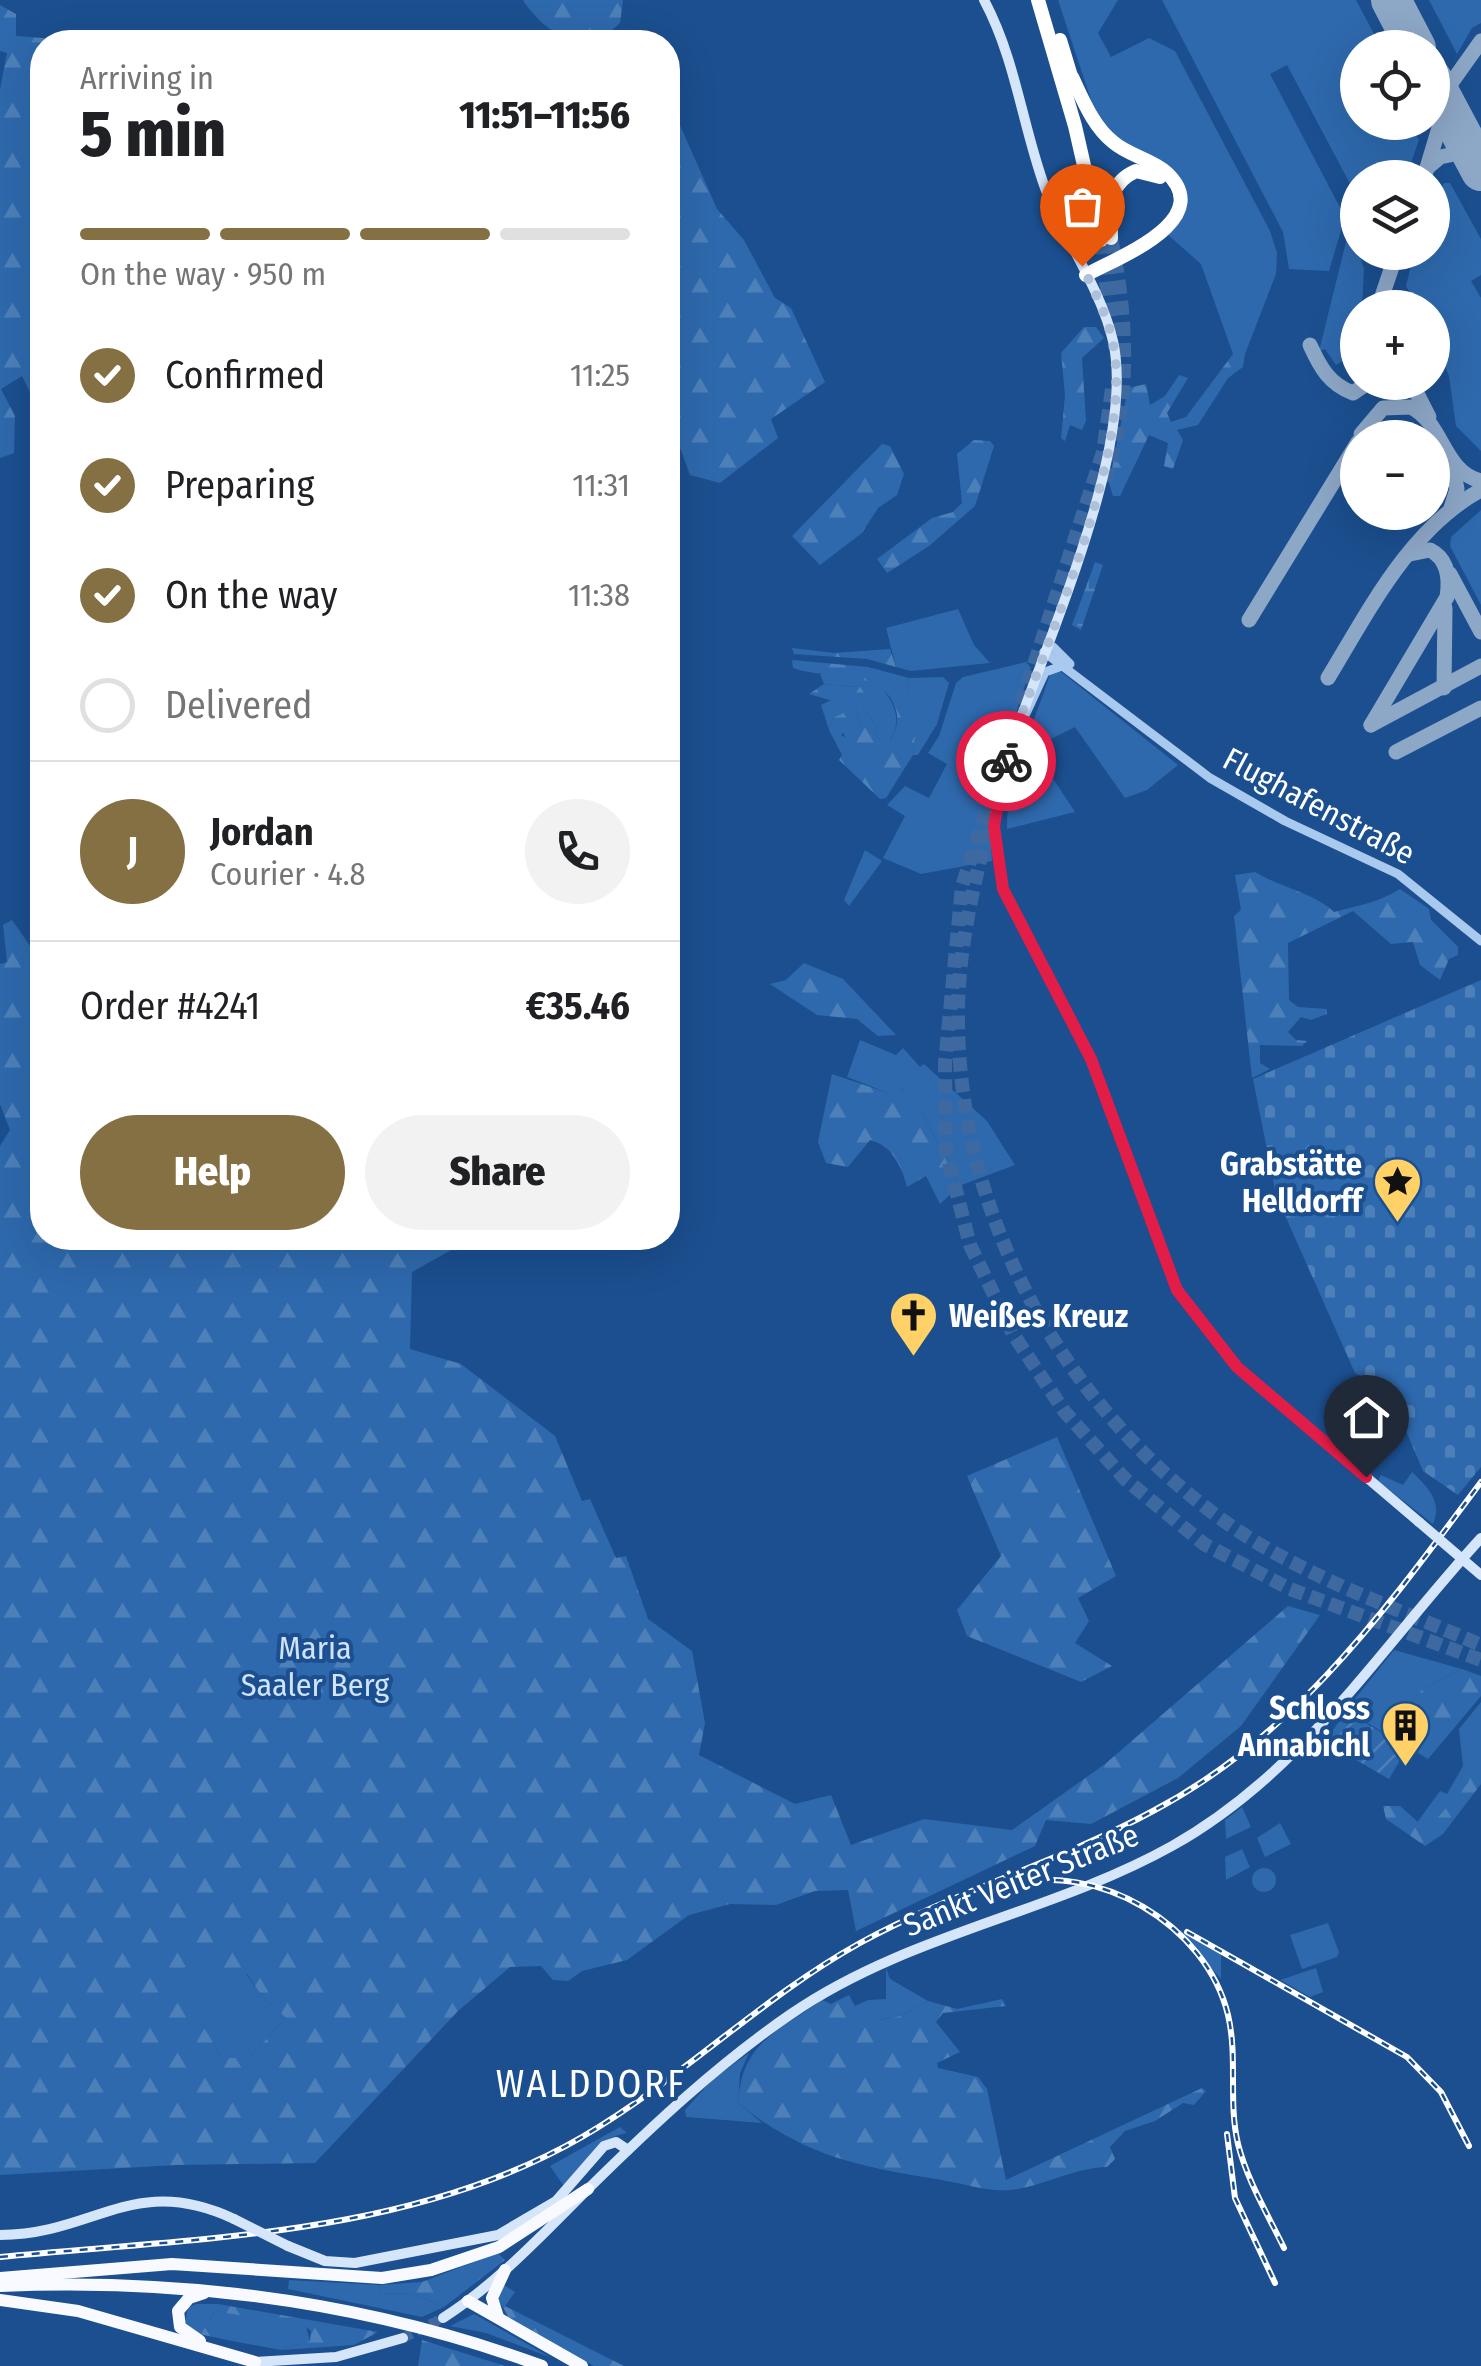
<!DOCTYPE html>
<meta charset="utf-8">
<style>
:root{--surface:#fff;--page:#f2f2f2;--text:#202124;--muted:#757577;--line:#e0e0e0;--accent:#847042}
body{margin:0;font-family:"Fira Sans Condensed",sans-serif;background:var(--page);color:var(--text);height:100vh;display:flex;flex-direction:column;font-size:38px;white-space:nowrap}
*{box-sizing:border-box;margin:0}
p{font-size:32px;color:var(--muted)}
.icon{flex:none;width:55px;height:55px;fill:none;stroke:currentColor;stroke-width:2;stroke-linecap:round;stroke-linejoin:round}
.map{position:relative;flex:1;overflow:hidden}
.panel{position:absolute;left:30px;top:30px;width:650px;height:1220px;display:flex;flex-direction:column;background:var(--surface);border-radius:40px;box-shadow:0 10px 40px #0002}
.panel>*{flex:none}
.controls{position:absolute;left:1340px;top:30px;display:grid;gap:20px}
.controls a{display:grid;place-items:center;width:110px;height:110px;border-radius:50%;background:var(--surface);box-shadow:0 10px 40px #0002;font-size:50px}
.pin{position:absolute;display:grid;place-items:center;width:85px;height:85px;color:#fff;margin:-102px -42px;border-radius:50% 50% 50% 0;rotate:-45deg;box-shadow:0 0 10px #0007}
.pin .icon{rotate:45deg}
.courier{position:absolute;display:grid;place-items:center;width:100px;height:100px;margin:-50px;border:8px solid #e11d48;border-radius:50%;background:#fff;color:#222;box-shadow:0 2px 12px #0007}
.overview em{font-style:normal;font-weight:800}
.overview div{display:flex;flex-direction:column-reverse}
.overview{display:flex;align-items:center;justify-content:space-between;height:170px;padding:0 50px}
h1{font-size:65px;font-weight:800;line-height:75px}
.bar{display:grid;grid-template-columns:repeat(4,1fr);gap:15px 10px;align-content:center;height:120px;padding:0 50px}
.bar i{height:12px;border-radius:8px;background:var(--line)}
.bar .on{background:var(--accent)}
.bar p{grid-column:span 4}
.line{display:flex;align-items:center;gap:25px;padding:0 50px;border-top:2px solid var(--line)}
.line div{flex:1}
.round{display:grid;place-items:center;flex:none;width:105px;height:105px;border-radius:52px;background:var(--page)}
ol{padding:0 50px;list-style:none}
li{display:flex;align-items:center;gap:30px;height:110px}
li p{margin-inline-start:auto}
li .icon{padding:10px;border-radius:50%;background:var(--accent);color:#fff;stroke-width:4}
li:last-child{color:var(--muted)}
li i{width:55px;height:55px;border:5px solid var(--line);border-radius:50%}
.primary-button{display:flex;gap:20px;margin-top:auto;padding:20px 50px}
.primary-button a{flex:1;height:115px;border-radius:60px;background:var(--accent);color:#fff;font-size:40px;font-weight:800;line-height:115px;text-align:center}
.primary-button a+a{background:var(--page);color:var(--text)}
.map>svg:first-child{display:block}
.grass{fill:#2e69ad}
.forest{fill:url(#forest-firs);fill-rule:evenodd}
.wetland{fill:url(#wetland-marsh)}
.cemetery{fill:url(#cemetery-stones)}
.garden{fill:url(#garden-furrows)}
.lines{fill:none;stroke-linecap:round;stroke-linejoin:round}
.taxiway{stroke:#8da7c7;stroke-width:15}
.runway{stroke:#8da7c7;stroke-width:40}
.secondary-tunnel{stroke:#3d69a0;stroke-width:10;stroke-dasharray:10 5;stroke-linecap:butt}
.motorway-tunnel{stroke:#3d69a0;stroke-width:14;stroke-dasharray:14 7;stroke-linecap:butt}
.tertiary{stroke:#a9c9ee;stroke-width:9}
.secondary{stroke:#d6e6fa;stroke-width:10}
.trunk{stroke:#f8faff;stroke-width:12}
.motorway{stroke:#fff;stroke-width:14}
.rail-casing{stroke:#fff;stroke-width:6}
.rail{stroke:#1b4f8f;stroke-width:2.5;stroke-dasharray:8;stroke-linecap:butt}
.secondary-bridge{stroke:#d6e6fa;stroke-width:10}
.done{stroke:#afc1d8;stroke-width:10;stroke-dasharray:0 18}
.route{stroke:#e11d48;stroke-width:12}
.labels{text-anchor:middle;stroke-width:8;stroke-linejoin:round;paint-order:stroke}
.street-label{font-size:32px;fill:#fff;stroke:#1b4f8f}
.poi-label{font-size:32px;font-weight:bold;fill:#fff;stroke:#1b4f8f;text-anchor:end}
.park-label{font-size:32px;fill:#cfe3fa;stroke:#1b4f8f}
.quarter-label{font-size:38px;letter-spacing:2.5px;fill:#fff;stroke:#1b4f8f}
</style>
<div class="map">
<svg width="1481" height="2366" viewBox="0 0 1481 2366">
<defs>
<pattern id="forest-firs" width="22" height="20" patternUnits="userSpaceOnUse" patternTransform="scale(2.5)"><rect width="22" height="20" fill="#2e69ad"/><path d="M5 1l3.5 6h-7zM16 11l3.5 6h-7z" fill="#4d80b9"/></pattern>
<pattern id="wetland-marsh" width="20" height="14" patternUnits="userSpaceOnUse" patternTransform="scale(2.5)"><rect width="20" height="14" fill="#2e69ad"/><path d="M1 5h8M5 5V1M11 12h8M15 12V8" fill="none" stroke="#4d80b9"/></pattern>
<pattern id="cemetery-stones" width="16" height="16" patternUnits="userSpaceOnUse" patternTransform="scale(2.5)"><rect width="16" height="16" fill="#2e69ad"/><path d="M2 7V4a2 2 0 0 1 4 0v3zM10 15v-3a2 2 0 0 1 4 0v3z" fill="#4d80b9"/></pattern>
<pattern id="garden-furrows" width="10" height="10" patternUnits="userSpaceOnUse" patternTransform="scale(2.5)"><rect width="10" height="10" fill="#2e69ad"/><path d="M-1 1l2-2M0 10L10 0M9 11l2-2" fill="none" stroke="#4d80b9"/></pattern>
</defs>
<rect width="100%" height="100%" fill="#1b4f8f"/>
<!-- grass -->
<g class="grass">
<path d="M1058 0H1118L1098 33 1111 57 1149 38 1175 51 1270 231 1277 253 1276 274 1245 354H1233L1201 264 1167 234 1180 186 1117 141 1096 115Z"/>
<path d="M1162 0H1356L1381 47 1358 48V122L1408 123 1419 140 1406 177 1358 178 1357 197 1287 65 1270 74 1345 217 1329 271 1289 269 1283 232Z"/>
<path d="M1429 0H1481V23L1472 28 1457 54Z"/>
<path d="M1444 183H1450L1481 239V275L1471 281 1481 298V451L1456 426 1449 376 1433 336 1432 308 1418 307 1406 286 1414 253 1432 252 1433 201Z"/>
<path d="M1350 226 1364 269 1362 307 1358 308 1357 323 1344 360 1336 365 1325 349 1319 351Z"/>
<path d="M1481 510V605L1450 546 1451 537Z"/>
<path d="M958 609 974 645 990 663 911 671 896 667 886 628Z"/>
<path d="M1026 662 1031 668C1009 733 988 791 992 861L921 874 883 858 905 816 887 805 905 786 929 798 947 764 928 753 939 736 956 683 963 677Z"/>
<path d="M1060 671 1178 765 1147 790 1125 798 1075 727 1033 748 1075 812 1007 829C1006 775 1034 726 1050 674Z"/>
<path d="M820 674H845L879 685C894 701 904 721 889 741H881L875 735 878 728 866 712 860 687 824 684Z"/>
<path d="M943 677 949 683 937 724 918 755H913L916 720 906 688 909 678Z"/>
<path d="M831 700 856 708 861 725 847 739 833 718 829 730 821 705Z"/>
<path d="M865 850 882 861 849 906 844 900Z"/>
<path d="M860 1040 896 1055 903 1048 920 1067 924 1064 987 1121 1015 1165 959 1186 924 1116 903 1089 898 1097 847 1077Z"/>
<path d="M1412 1472C1427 1486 1443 1502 1433 1524L1378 1481 1381 1475 1403 1485Z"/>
<path d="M1394 1650 1462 1669 1422 1690 1381 1731 1346 1710Z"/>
<path d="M1481 1702V1775L1434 1839 1416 1824 1440 1791 1447 1794 1463 1766 1459 1729Z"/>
<path d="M1242 1807 1251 1827 1226 1839 1225 1820Z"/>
<path d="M1280 1823 1291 1844 1265 1857 1257 1838Z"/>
<path d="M1242 1849 1250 1867 1226 1880 1225 1857Z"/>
<circle cx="1264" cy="1880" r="12"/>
<path d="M1328 1923 1339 1952 1337 1957 1302 1969 1290 1935Z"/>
<path d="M1174 1927 1221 1953V1979Z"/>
<path d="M191 1962 246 1974 261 1995 286 2018 249 2058H221C207 2027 186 2006 173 1975Z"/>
<path d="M886 1968 890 1979 928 2001 900 2016 878 2020 868 2000 886 1999Z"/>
<path d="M1316 1968 1323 1992 1310 1997 1280 1980Z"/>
<path d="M749 2053 740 2073 738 2103 762 2123 686 2117 685 2110 713 2079Z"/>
<path d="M620 2127 627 2133C592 2138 590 2169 563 2185L550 2166Z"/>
<path d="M289 2280 379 2285 381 2293 413 2294 444 2307 422 2317 288 2289Z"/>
<path d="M215 2311 306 2326 310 2341 281 2350 232 2341 240 2335 210 2319Z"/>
<path d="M474 2314 552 2358 486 2333 450 2326Z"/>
</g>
<!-- forest -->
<g class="forest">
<path d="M523 0H623L620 23C613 29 603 40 594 42 569 51 534 19 523 0Z"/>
<path d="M0 5 16 14V36L95 42H42V416L22 376 1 389 15 416 14 453 0 458V89L7 53 0 51Z"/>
<path d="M678 104 679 123 717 209 744 240 775 298 791 308 825 382 771 419 778 438 720 483 690 475 681 450 668 436V374L679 351 668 319V113Z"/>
<path d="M1084 327H1096L1104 338 1082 358 1086 421 1082 430 1070 425 1065 441 1061 438 1065 395 1061 353Z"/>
<path d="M1240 351 1245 354 1243 367 1228 378 1198 425 1177 430 1183 440 1173 469 1164 466 1168 443 1149 435 1120 496H1113L1109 483 1128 388 1146 384 1150 405 1165 396 1179 375 1188 378 1167 413 1171 422 1186 417 1233 354Z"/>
<path d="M974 440 990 441 994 446 975 506 929 546 887 573 877 559 932 518 953 512 962 503 957 454Z"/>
<path d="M882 444 890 446 904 474 897 495 878 508 862 533 820 565 792 536Z"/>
<path d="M792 648 834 653 890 649 896 667 867 659 794 654Z"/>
<path d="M792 660 868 667 909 678 906 688 917 720 913 755 886 798 880 799 839 760 842 755 829 730 833 718 846 712 849 726 841 735 847 738 861 725 856 708 809 694 824 684 860 687 868 698 866 712 878 728 875 735 881 741 890 740C896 731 899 721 896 710 884 667 825 680 793 668Z"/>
<path d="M1255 872C1279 887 1316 894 1334 912 1356 906 1380 902 1400 889L1429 909 1431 920 1458 947V955L1449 959 1440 980 1420 965 1413 942 1391 944 1353 911 1288 943 1289 1000 1298 1007 1327 1009V1014L1311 1020 1301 1017 1288 1032 1296 1040 1307 1041 1302 1046 1260 1045V1063L1270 1069 1252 1078 1234 916 1241 910 1235 875Z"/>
<path d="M12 920 30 946 42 942V1238H485L469 1240 412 1272 410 1349 461 1364 555 1436 582 1501 590 1499 616 1558 626 1556 648 1619 692 1651 705 1723 699 1755 795 1804 831 1795 851 1845 924 1819 1012 1830 1105 1764 1288 1606 1320 1615 1241 1726 1178 1778 1091 1824 1046 1820 1035 1846 856 1931 848 1890 815 1891 776 1905 730 1904 689 1915 627 1960 582 1971 568 1981 553 1980 541 1966 510 1967 458 2011 315 2163 176 2165 0 2175V1146L10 1130 0 1104V964L7 962 3 925ZM191 1963 227 1991 247 1974 261 1995 286 2018 249 2058H221C207 2027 186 2006 174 1975Z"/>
<path d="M804 963 843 979 896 1035 878 1036 857 1019 817 1015 770 984 786 980Z"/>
<path d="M832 1074 897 1096 904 1089 924 1116 959 1186 940 1204 926 1176 907 1187C902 1167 892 1145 870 1140L848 1167 826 1163 818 1142Z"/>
<path d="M1057 1437 1116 1576 1078 1598 1089 1621 1075 1643 1112 1666 1081 1682 967 1636 957 1610 1001 1556 967 1476Z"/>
<path d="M1462 1669 1481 1676V1696L1428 1759 1381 1731 1422 1690Z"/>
<path d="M1481 1744V1784L1443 1834 1425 1846 1386 1819 1383 1806H1400L1427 1830 1468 1783Z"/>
<path d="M849 1995 855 2006 868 2000 879 2020 900 2016 928 2001 957 2009 1002 1999 1006 2006 943 2013 936 2022 960 2052 937 2063 938 2068 978 2077 987 2089 1006 2180 1202 2088 1206 2091 1194 2105 1183 2103 1155 2121 1125 2131 1110 2147 1115 2159 1107 2167C1073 2168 1044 2186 1011 2190 989 2192 964 2184 942 2180 860 2167 805 2157 738 2103 742 2042 776 2033 822 2000L831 2004Z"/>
<path d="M498 2253 505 2260 444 2307 413 2294 381 2293 379 2285 422 2282Z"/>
<path d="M504 2285 515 2292 505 2306 624 2366H594L509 2318 498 2299Z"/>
<path d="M196 2304H218L378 2332 354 2345 281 2350 310 2341 311 2331 306 2327 215 2311 210 2319 241 2335 232 2341 199 2334 185 2323 188 2308Z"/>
<path d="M422 2340 505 2366H418Z"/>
</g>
<!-- wetland -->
<path class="wetland" d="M1095 562 1103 565 1081 630 1072 625Z"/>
<!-- cemetery -->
<path class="cemetery" d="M1481 980V1467L1458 1495 1423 1471 1389 1391 1355 1373 1276 1195 1253 1079Z"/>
<!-- garden -->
<path class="garden" d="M1346 1711 1407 1748 1389 1779 1325 1742Z"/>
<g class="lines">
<!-- taxiway -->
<g class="taxiway">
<path d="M1442 96 1481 41"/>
<path d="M1427 168 1440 157 1459 153 1478 166"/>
<path d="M1424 178 1441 121 1440 93"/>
<path d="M1378 308 1397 252"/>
<path d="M1310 345C1320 367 1329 384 1353 393L1369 382"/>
<path d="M1411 382 1429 417"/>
<path d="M1361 434 1383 408 1411 407C1444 424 1443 472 1481 481"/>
<path d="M1451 508 1457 489 1451 459"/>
<path d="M1450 574 1481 632"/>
<path d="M1249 620 1358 442"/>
<path d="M1328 678C1368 612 1410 528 1481 490"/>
<path d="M1444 688 1445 608"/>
<path d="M1371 725 1447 597C1450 578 1448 559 1430 550L1410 554"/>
<path d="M1371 725 1481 666"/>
<path d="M1396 752 1481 708"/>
</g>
<!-- runway -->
<g class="runway">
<path d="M1391 0 1416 48"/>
<path d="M1432 79 1481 171"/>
</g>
<!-- secondary-tunnel -->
<path class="secondary-tunnel" d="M403 2338 443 2318"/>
<!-- motorway-tunnel -->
<g class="motorway-tunnel">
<path d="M1101 240 1112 333"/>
<path d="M1112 389 1103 452 962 886 945 1063 946 1151 970 1245 1013 1334 1064 1411 1125 1479 1204 1544 1290 1589 1481 1660"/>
<path d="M1105 481C1131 400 1128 320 1111 238"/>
<path d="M993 809C976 875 959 941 958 1010 956 1209 1058 1399 1217 1516 1295 1574 1392 1606 1481 1645"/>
</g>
<!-- tertiary -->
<g class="tertiary">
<path d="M1044 652 1210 778 1285 821 1398 874 1481 941"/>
<path d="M1044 652 1053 647 1070 664"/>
<path d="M1022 722 1045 672 1062 666"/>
</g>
<!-- secondary -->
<g class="secondary">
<path d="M984 0C1016 60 1022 125 1045 188 1064 240 1100 286 1113 341 1138 452 1034 667 1000 779L994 826 1003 889 1091 1059 1177 1290 1237 1367 1419 1522"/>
<path d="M0 2235C95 2235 133 2172 234 2219"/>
<path d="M288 2246 325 2261 355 2263 498 2235 556 2201 604 2146 616 2142 628 2150"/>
<path d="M443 2318C499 2282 544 2233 590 2187 653 2125 718 2064 791 2014 907 1934 1050 1914 1172 1846 1304 1772 1381 1647 1481 1538"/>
<path d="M255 2362 336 2357 403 2338"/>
</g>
<!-- trunk -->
<g class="trunk">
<path d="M0 2278 172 2264 382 2278 431 2270 499 2247 588 2189"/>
<path d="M0 2286C185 2278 368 2302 542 2366"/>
<path d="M0 2300 78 2311 255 2362"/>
<path d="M468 2301 582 2366"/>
<path d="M498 2317 492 2298 505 2270"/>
<path d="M200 2341 180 2327 178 2311 189 2298 204 2293"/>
</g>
<!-- motorway -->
<g class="motorway">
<path d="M1038 0 1075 126 1101 240"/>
<path d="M1060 40 1074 86"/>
<path d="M1072 77C1083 100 1093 126 1113 142 1129 156 1152 159 1167 173 1217 221 1116 258 1086 275"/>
<path d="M1111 238C1111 209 1106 184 1136 171L1160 177"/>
</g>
<defs>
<g id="rail">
<path d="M1008 1885C1097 1861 1206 1924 1228 2015 1238 2057 1228 2102 1238 2144 1247 2180 1268 2215 1284 2248"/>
<path d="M1187 1932 1407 2057 1441 2092 1469 2146"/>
<path d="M1227 2134 1235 2198 1275 2283"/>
<path d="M0 2257C194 2238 409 2237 582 2137 680 2080 761 1998 860 1943 955 1891 1059 1862 1153 1811 1297 1735 1386 1609 1481 1482"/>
</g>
</defs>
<!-- rail casing -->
<use href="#rail" class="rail-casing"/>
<!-- rail -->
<use href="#rail" class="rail"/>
<!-- secondary-bridge -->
<g class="secondary-bridge">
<path d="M1419 1522 1481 1575"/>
<path d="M234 2219 288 2246"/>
</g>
</g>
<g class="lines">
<!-- done -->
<path class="done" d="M1006 761C1040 652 1135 453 1113 344 1108 316 1094 291 1082 266"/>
<!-- route -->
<path class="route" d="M1006 761 994 826 1003 889 1091 1059 1177 1290 1237 1367 1366 1477"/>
</g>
<!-- icons -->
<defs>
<symbol id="sight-pin" viewBox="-11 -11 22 30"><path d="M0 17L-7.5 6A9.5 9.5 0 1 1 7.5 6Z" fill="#ffd166" stroke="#1b4f8f"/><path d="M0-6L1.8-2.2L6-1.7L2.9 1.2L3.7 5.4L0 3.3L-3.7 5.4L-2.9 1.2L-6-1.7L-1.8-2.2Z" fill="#111"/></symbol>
<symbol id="church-pin" viewBox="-11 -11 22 30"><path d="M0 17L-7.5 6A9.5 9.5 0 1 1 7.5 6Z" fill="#ffd166" stroke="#1b4f8f"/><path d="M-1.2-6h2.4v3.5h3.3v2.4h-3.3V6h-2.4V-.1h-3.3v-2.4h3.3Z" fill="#111"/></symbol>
<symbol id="building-pin" viewBox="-11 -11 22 30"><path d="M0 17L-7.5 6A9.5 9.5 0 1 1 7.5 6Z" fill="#ffd166" stroke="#1b4f8f"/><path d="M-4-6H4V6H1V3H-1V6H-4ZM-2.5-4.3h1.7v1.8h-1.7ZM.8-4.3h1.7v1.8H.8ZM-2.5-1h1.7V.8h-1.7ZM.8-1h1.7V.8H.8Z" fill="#111"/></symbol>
</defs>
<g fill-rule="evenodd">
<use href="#sight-pin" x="1370" y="1154" width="55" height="75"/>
<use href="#church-pin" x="886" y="1288" width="55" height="75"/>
<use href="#building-pin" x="1378" y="1698" width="55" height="75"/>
</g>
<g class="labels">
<!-- street labels -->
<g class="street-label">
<text transform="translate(1319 806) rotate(28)" y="11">Flughafenstraße</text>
<text transform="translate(1021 1880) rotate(-22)" y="11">Sankt Veiter Straße</text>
</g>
<!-- poi labels -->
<g class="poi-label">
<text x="1362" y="1175">Grabstätte<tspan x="1362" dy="37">Helldorff</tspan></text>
<text x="949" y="1327" text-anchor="start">Weißes Kreuz</text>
<text x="1370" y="1719">Schloss<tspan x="1370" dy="37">Annabichl</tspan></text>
</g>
<!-- park labels -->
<g class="park-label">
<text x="315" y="1659">Maria<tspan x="315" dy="37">Saaler Berg</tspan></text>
</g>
<!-- quarter labels -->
<g class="quarter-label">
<text x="591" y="2097">WALDDORF</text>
</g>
</g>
</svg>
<div class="controls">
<a><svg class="icon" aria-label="locate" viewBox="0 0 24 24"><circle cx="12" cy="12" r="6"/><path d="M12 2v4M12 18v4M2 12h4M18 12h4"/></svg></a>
<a><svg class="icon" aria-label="layers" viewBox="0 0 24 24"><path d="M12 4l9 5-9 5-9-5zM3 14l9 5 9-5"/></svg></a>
<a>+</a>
<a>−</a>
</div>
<div class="pin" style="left:1082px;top:266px;background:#ea580c"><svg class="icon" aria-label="bag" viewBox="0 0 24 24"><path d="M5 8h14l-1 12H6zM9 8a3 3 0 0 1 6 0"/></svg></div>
<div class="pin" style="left:1366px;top:1477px;background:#1f2937"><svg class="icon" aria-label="home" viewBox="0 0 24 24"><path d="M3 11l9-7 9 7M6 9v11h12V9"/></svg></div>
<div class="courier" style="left:1006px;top:761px"><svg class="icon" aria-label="bike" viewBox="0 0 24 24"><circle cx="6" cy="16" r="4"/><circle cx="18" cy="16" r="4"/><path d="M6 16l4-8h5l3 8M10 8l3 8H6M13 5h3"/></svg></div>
<section class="panel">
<div class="overview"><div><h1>5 min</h1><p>Arriving in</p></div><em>11:51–11:56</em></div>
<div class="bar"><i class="on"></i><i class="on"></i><i class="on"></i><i></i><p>On the way · 950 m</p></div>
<ol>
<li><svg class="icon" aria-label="check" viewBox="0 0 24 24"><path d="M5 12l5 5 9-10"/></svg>Confirmed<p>11:25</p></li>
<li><svg class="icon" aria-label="check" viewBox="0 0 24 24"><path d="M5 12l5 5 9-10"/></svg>Preparing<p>11:31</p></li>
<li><svg class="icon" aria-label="check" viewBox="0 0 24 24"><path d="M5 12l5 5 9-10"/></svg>On the way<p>11:38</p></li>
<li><i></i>Delivered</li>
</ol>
<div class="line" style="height:180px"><b class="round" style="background:var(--accent);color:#fff">J</b><div><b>Jordan</b><p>Courier · 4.8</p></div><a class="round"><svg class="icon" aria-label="phone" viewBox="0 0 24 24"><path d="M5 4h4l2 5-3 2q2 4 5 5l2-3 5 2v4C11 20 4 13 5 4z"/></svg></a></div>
<div class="line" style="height:130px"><div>Order #4241</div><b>€35.46</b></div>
<div class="primary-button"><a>Help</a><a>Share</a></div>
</section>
</div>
